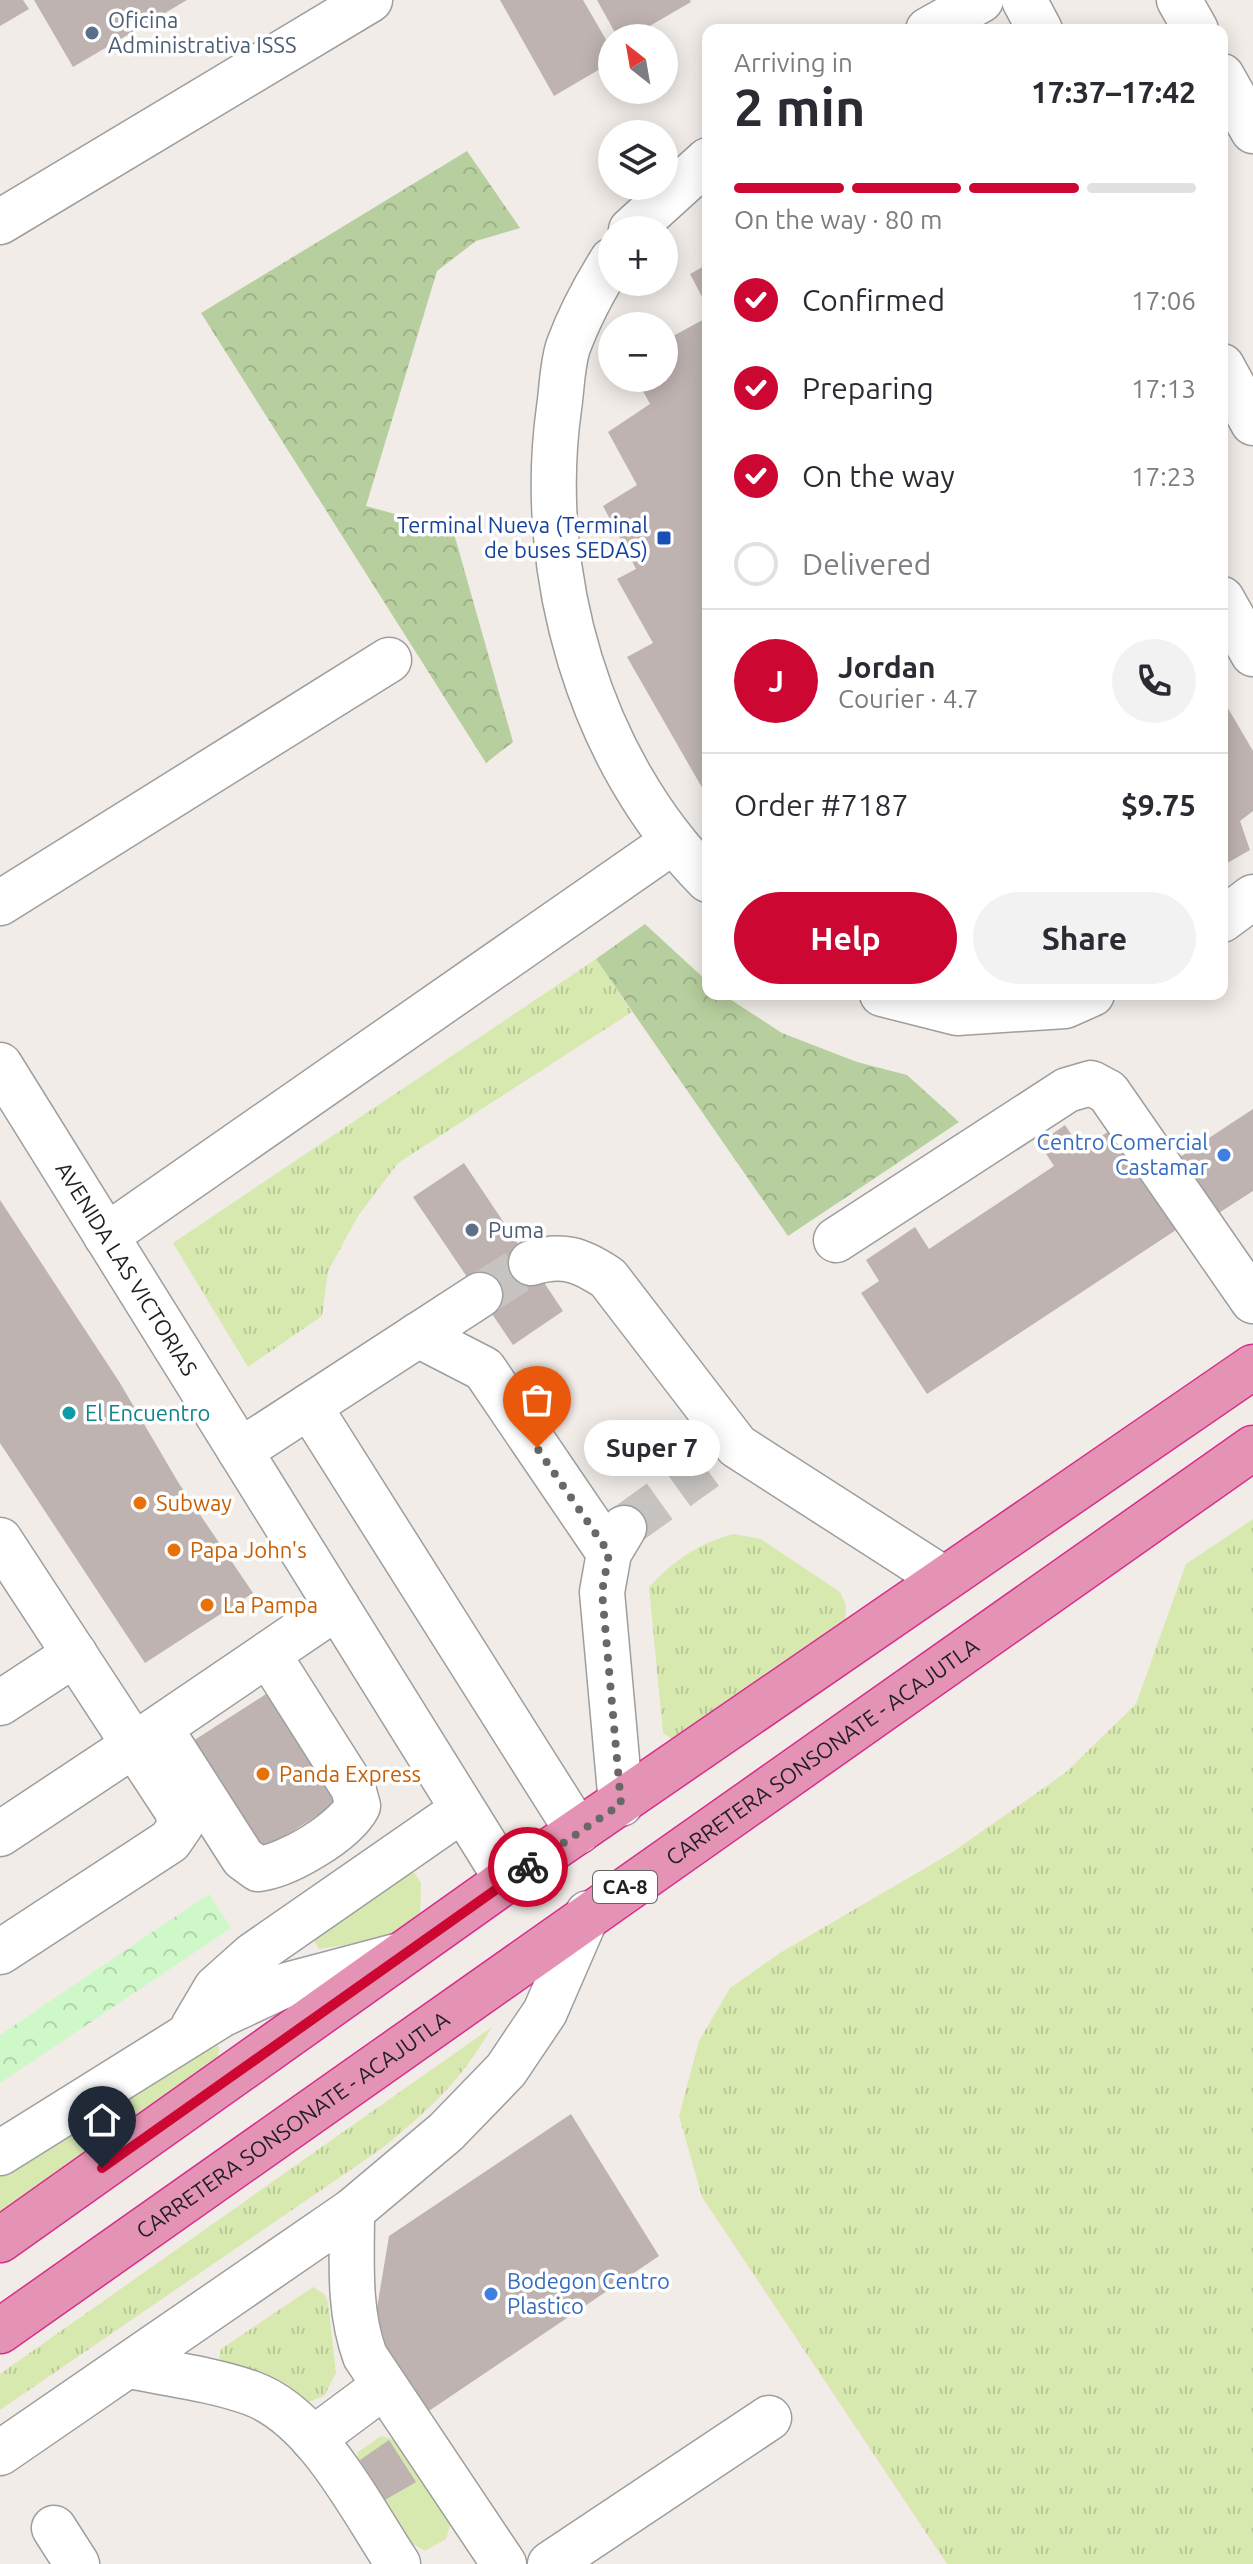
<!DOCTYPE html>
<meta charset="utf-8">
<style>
:root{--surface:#fff;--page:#f2f2f3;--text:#2b2b33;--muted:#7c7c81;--line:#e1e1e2;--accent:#cb0732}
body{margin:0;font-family:Ubuntu,sans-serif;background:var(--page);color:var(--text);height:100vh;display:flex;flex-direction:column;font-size:30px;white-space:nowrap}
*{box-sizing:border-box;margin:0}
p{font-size:26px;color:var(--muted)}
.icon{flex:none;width:44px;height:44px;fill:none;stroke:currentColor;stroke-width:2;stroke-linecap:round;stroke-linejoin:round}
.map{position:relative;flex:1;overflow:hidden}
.drawer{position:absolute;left:702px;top:24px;width:526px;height:976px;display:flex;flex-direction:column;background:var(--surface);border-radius:16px;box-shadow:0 4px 20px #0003}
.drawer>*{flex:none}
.needle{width:52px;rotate:329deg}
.fabs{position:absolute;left:598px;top:24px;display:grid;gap:16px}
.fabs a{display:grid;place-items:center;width:80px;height:80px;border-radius:50%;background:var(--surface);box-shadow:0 4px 20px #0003;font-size:40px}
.pin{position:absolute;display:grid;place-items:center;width:68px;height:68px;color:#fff;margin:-82px -34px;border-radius:50% 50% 50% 0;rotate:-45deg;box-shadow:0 0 8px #0007}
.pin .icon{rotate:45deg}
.courier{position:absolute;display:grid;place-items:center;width:80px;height:80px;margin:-40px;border:6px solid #cb0732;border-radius:50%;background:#fff;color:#222;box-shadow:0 2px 10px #0007}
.bubble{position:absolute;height:56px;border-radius:28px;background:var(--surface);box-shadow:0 4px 20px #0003;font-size:26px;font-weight:700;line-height:56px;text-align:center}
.summary em{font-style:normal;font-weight:700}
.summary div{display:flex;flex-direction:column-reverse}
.summary{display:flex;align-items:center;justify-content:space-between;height:136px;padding:0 32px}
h1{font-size:52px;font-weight:700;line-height:60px}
.bar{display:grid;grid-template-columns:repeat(4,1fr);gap:12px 8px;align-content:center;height:96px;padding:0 32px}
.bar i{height:10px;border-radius:6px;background:var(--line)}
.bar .active{background:var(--accent)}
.bar p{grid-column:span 4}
.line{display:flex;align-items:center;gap:20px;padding:0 32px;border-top:2px solid var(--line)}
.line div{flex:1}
.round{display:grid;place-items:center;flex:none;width:84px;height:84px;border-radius:42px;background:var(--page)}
ol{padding:0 32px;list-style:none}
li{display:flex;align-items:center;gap:24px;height:88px}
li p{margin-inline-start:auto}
li .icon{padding:8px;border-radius:50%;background:var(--accent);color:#fff;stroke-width:4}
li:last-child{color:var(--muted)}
li i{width:44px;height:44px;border:4px solid var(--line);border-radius:50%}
.button{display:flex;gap:16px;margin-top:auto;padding:16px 32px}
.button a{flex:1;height:92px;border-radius:48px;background:var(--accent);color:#fff;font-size:32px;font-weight:700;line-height:92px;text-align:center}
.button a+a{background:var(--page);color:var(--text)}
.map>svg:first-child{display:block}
.grass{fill:url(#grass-tufts)}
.forest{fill:url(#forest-crowns)}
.park{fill:url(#park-crowns)}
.garden{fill:#d8e9b0}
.building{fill:#beb3b1}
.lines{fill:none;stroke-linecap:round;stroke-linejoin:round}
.minor-tunnel{stroke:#c7c3c0;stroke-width:44;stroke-dasharray:44 22;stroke-linecap:butt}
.minor-casing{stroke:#9e9e9e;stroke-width:47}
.highway-casing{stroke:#d62e8c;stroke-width:47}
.minor{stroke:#fff;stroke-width:44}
.highway{stroke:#e593b4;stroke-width:44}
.done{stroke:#6a6867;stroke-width:8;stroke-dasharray:0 14.4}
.route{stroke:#cb0732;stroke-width:10}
.service-dot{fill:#5c6f8a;stroke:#fff;stroke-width:3}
.transit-dot{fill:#1a4fb4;stroke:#fff;stroke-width:3}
.shop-dot{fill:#3f7fe0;stroke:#fff;stroke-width:3}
.culture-dot{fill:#0f9aa8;stroke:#fff;stroke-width:3}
.food-dot{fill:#e8710a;stroke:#fff;stroke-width:3}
.labels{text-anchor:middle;stroke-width:7;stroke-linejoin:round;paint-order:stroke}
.shield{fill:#fff;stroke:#646464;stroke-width:2}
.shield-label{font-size:20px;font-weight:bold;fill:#212121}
.service-label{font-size:22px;fill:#4e5e75;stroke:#fff;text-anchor:start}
.transit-label{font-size:22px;fill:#164399;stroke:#fff;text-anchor:end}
.shop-label{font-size:22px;fill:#366cbe;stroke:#fff;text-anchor:end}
.street-label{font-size:22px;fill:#212121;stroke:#fff}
.culture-label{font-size:22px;fill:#0d838f;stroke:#fff;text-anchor:start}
.food-label{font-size:22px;fill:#c56008;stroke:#fff;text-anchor:start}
</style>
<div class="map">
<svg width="1253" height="2564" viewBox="0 0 1253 2564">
<defs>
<pattern id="grass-tufts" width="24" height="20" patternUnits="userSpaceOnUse" patternTransform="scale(2)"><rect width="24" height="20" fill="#d8e9b0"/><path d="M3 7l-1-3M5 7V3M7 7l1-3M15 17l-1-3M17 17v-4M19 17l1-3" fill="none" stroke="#b9c897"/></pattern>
<pattern id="forest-crowns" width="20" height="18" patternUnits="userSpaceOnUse" patternTransform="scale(2)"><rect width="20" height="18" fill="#b7cf9e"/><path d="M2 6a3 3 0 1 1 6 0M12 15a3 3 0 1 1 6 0" fill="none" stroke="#9db188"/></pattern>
<pattern id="park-crowns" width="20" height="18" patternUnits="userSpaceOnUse" patternTransform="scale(2)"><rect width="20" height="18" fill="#cef8c7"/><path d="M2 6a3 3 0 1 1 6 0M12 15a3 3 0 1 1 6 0" fill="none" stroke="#b1d4ab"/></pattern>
</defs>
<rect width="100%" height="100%" fill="#f1ece8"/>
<!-- grass -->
<g class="grass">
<path d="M596 959 632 1012 398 1163 358 1216 328 1271 322 1316 248 1367 173 1243Z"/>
<path d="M1253 1519V2564H947L702 2197 679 2116 699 2041 730 1988 780 1953 951 1853 1065 1773 1136 1704 1186 1564Z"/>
<path d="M734 1534 761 1539 840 1592 846 1605 845 1624 675 1741 663 1733 649 1587C673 1561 700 1542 734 1534Z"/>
<path d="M492 2027C461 2081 429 2110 381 2149L0 2410V2374Z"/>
<path d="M313 2287 324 2294 328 2302 336 2373 324 2396C318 2398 311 2402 306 2402 284 2401 233 2373 219 2358L221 2349Z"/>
</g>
<!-- forest -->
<g class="forest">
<path d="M467 151 520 228 476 241 437 271 366 506 453 530 513 742 486 763 201 313Z"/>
<path d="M645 924 708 982V994H722L782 1033 857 1062 907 1075 959 1122 788 1236 596 959Z"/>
</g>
<!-- park -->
<path class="park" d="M209 1894 231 1928 0 2083V2035Z"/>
<!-- garden -->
<g class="garden">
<path d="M412 1869 421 1883 420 1919 414 1927 383 1939 319 1949 310 1934Z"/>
<path d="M205 2038 214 2039 219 2048 218 2065 0 2212V2176Z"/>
<path d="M381 2436 396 2440 450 2525 446 2539 425 2551 406 2540 357 2463 358 2452Z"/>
</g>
<!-- building -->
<g class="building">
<path d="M0 0H23L29 9 0 26Z"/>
<path d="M34 0H187L73 67Z"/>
<path d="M500 0H583L612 50V62L554 96Z"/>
<path d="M597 0H690L691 2 629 38H618Z"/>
<path d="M708 264V308L690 274Z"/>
<path d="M708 317V798L627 657 653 643 617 579 636 569 603 506 637 485 608 432 650 404 636 378H664V341Z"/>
<path d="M1222 698 1253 751V811L1240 821 1250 850 1222 866Z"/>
<path d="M1253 1109V1191L1214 1216 1177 1159Z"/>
<path d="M1065 1125 1081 1149 1111 1130 1176 1230 927 1394 861 1293 879 1281 866 1260 915 1227 929 1249 1054 1166 1039 1143Z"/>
<path d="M464 1163 563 1311 513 1345 413 1197Z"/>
<path d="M0 1200 120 1383 178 1482 253 1593 145 1663 0 1443Z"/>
<path d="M274 1689 343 1799 252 1857 182 1748Z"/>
<path d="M571 2114 659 2256 420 2417 373 2332 389 2236Z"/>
<path d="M389 2440 416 2482 385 2500 360 2460Z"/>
</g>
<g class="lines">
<!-- minor-tunnel -->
<g class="minor-tunnel">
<path d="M480 1295 531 1263"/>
<path d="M624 1527 706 1468"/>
</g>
<defs>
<g id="minor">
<path d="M1024 0 1040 30"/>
<path d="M1179 0 1196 30"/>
<path d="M928 30 981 0"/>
<path d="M1222 76 1253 131"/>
<path d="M0 222 370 0"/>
<path d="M631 230 708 160"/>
<path d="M612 260C595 287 579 317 568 347 562 366 562 388 559 408 536 573 589 760 708 880"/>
<path d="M1222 366 1253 423"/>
<path d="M1222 599 1253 654"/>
<path d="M0 903 389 660"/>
<path d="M1222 920 1253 897"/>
<path d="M882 994 957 1013 1065 1006 1092 994"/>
<path id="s1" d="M0 1065 507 1880"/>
<path d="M106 1236 671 843"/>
<path d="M836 1240 1067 1090 1091 1083 1108 1092 1253 1301"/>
<path d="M531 1263C563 1253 581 1260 608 1278L737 1446 944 1579"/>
<path d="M418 1335 484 1369 609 1553"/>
<path d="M309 1406 578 1832"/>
<path d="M240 1451 480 1295"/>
<path d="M0 1540 134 1745 337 1607"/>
<path d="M0 1703 75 1654"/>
<path d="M172 1747 243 1858 258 1869C287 1866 344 1832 358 1806L353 1788 268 1654"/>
<path d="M621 1804 602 1592 609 1553 624 1528"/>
<path d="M0 1834 134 1745 176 1809 181 1825 170 1841 0 1952"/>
<path d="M193 2027 216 1988 253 1955 462 1810"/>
<path d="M0 2153 221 2015 283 1986 400 1955"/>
<path d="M352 2211C352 2261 348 2309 365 2356L504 2564"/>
<path d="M129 2366C169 2374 212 2379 251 2393 316 2416 361 2508 398 2564"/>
<path d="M313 2439 383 2387"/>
<path d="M0 2453 352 2211 446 2132 506 2070 545 2012 588 1913"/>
<path d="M54 2528 77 2564"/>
<path d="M550 2564 769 2418"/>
</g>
<g id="highway">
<path d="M0 2240 507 1880 1253 1367"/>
<path id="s2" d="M0 2331 1253 1448"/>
</g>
</defs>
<!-- minor casing -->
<use href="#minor" class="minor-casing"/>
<!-- highway casing -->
<use href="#highway" class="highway-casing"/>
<!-- minor -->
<use href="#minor" class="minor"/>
<!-- highway -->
<use href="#highway" class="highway"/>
</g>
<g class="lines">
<!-- done -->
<path class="done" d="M528 1867 621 1804 602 1592 609 1553 537 1448"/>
<!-- route -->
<path class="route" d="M102 2168 528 1867"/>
</g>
<!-- markers -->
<g class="service-dot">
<circle cx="92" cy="33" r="8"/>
<circle cx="472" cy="1230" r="8"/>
</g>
<rect class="transit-dot" x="656" y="530" width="16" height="16" rx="4"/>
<g class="shop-dot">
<circle cx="1224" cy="1155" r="8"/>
<circle cx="491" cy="2294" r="8"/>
</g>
<circle class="culture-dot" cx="69" cy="1413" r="8"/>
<g class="food-dot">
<circle cx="140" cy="1503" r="8"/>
<circle cx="174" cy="1550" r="8"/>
<circle cx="207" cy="1605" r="8"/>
<circle cx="263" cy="1774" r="8"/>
</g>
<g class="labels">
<!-- shield labels -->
<rect class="shield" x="593" y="1871" width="64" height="32" rx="6"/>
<g class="shield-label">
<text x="625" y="1894">CA-8</text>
</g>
<!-- service labels -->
<g class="service-label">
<text x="108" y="28">Oficina<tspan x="108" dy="25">Administrativa ISSS</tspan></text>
<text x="488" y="1238">Puma</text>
</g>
<!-- transit labels -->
<g class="transit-label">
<text x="648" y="533">Terminal Nueva (Terminal<tspan x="648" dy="25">de buses SEDAS)</tspan></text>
</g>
<!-- shop labels -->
<g class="shop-label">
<text x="1208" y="1150">Centro Comercial<tspan x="1208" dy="25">Castamar</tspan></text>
<text x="507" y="2289" text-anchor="start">Bodegon Centro<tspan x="507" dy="25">Plastico</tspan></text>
</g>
<!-- street labels -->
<g class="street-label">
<text dy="8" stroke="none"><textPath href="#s1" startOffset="240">AVENIDA LAS VICTORIAS</textPath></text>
<text dy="8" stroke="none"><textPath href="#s2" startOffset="1006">CARRETERA SONSONATE - ACAJUTLA</textPath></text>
<text dy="8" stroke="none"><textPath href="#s2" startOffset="358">CARRETERA SONSONATE - ACAJUTLA</textPath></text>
</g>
<!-- culture labels -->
<g class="culture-label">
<text x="85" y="1421">El Encuentro</text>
</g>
<!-- food labels -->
<g class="food-label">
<text x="156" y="1511">Subway</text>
<text x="190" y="1558">Papa John's</text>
<text x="223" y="1613">La Pampa</text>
<text x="279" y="1782">Panda Express</text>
</g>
</g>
</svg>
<div class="fabs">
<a><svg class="needle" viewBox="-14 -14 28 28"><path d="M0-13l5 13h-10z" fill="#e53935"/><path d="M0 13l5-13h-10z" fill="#7c7c81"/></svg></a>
<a><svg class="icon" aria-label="layers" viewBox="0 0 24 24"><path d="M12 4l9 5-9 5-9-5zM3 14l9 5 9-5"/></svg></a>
<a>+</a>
<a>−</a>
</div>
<div class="pin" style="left:537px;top:1448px;background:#ea580c"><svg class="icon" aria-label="bag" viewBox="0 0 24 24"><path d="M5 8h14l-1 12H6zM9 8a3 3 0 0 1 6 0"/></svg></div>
<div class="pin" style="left:102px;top:2168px;background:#1f2937"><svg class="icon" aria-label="home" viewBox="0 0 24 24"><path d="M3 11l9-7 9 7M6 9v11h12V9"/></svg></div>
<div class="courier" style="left:528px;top:1867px"><svg class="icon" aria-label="bike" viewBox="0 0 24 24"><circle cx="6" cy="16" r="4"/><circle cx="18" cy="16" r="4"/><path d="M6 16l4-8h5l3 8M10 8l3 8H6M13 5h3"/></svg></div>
<div class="bubble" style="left:584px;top:1420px;width:136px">Super 7</div>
<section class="drawer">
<div class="summary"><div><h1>2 min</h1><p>Arriving in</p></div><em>17:37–17:42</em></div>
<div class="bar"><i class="active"></i><i class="active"></i><i class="active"></i><i></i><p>On the way · 80 m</p></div>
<ol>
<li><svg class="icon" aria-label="check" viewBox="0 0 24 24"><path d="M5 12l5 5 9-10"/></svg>Confirmed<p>17:06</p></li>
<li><svg class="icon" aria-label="check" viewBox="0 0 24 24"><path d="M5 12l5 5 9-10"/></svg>Preparing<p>17:13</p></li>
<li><svg class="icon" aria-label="check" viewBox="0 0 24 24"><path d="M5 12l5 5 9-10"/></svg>On the way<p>17:23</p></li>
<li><i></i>Delivered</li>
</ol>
<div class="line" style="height:144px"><b class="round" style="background:var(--accent);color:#fff">J</b><div><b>Jordan</b><p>Courier · 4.7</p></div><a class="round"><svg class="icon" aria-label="phone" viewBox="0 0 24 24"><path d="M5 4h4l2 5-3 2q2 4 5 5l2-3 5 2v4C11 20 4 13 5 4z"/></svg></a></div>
<div class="line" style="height:104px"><div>Order #7187</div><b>$9.75</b></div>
<div class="button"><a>Help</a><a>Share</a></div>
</section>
</div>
